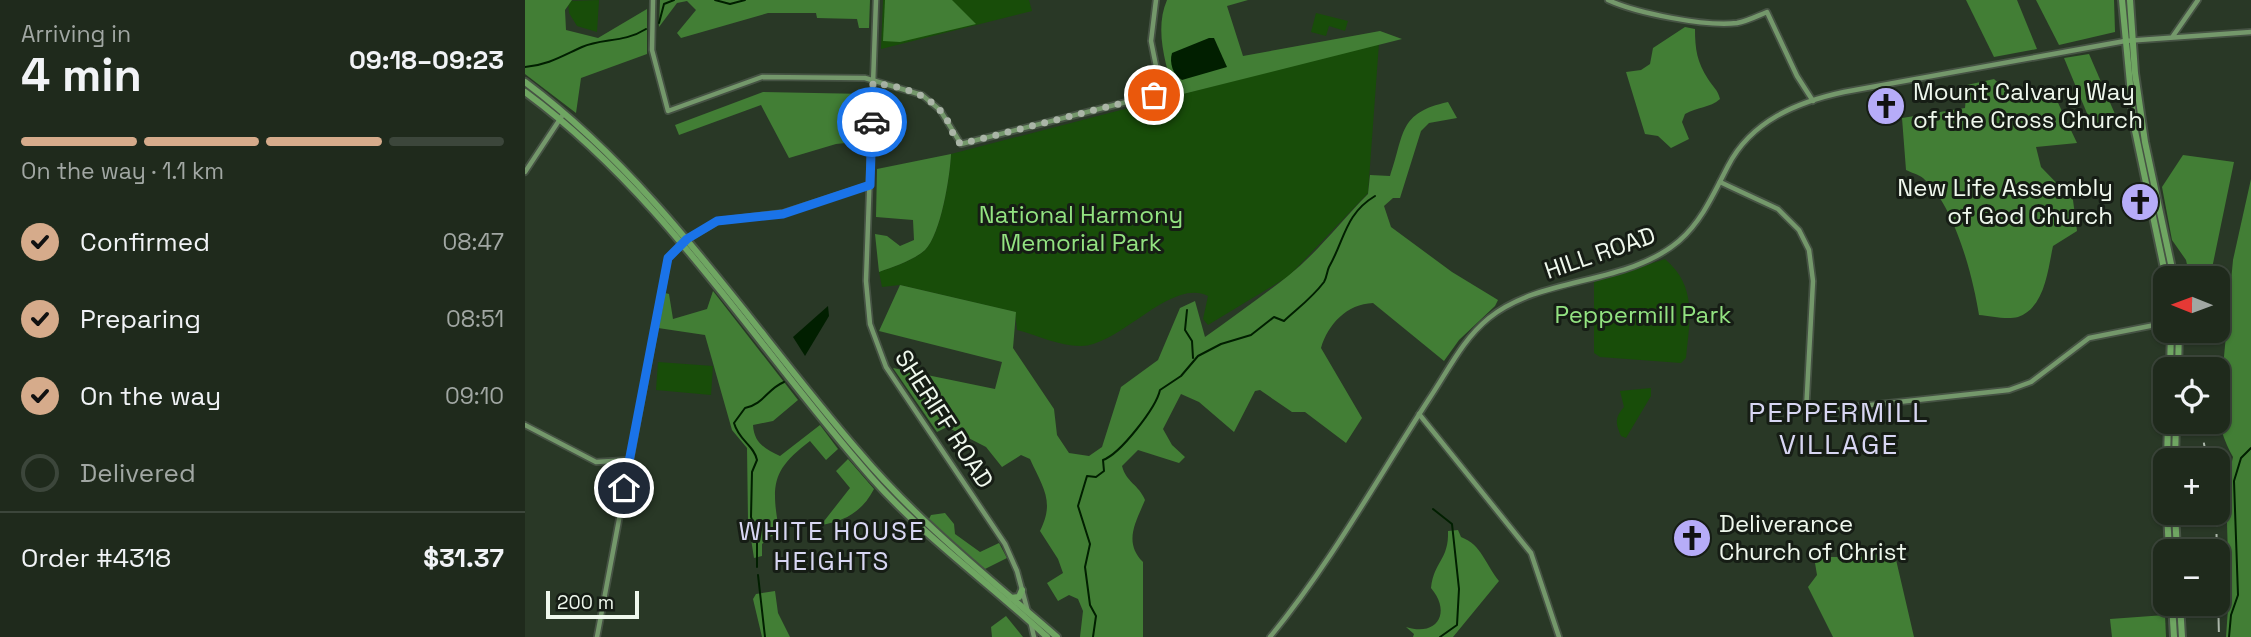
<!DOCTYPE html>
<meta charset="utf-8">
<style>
:root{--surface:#1f2a1c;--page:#2c3629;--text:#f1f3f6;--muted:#a1a7a3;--line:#3c463b;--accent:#d6ab8b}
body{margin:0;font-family:"Space Grotesk",sans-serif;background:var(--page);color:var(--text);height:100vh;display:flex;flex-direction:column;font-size:26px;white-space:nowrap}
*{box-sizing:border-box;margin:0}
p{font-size:23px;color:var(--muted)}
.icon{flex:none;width:38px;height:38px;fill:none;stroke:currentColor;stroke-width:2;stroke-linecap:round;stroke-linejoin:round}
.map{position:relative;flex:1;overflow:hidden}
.panel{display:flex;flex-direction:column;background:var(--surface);width:525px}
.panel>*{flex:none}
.needle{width:46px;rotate:271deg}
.fabs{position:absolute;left:1628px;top:266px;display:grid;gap:14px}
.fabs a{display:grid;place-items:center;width:77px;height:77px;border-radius:14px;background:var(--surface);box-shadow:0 2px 5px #0004,0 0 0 2px var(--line);font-size:35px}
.scale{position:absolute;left:21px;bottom:18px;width:93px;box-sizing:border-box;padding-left:7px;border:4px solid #eff8ed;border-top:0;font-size:19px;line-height:24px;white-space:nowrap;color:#eff8ed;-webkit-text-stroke:5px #161d15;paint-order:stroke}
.pin{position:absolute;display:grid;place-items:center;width:60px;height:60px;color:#fff;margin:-30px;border:4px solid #fff;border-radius:50%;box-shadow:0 2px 7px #0007}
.courier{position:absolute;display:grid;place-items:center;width:70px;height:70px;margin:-35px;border:5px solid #1a73e8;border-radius:50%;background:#fff;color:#222;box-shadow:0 2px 9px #0007}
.summary em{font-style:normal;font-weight:700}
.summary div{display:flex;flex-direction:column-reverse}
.summary{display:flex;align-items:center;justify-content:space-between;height:119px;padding:0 21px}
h1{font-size:46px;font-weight:700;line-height:52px}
.bar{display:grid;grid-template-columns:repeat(4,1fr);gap:10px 7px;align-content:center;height:84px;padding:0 21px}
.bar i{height:9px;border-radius:5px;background:var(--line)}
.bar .current{background:var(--accent)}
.bar p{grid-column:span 4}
.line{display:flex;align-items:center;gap:18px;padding:0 21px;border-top:2px solid var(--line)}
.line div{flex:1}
ol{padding:0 21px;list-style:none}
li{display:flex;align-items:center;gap:21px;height:77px}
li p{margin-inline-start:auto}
li .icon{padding:7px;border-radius:50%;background:var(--accent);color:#111;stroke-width:4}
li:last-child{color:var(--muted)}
li i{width:38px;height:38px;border:4px solid var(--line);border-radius:50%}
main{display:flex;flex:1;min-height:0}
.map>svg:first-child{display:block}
.green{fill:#184d09}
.forest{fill:#427e35}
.water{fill:#011f00}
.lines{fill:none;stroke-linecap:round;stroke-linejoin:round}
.stream{stroke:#011f00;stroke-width:2}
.secondary-casing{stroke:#465344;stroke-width:8}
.primary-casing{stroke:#465344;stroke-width:10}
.secondary{stroke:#74986b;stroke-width:4.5}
.primary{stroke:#6fa662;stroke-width:6}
.rail{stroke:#acb7aa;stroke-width:2;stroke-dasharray:14 7;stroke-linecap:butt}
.done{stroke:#aab5a7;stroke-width:7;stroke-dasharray:0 12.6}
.route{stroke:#1a73e8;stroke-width:9}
.labels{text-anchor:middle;stroke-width:6;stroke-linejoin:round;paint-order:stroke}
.poi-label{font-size:24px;fill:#eff8ed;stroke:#161d15;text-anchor:start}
.park-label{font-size:24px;fill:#93e381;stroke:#161d15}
.street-label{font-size:24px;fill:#eff8ed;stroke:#161d15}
.neighbourhood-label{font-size:26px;letter-spacing:2px;fill:#d8d6f3;stroke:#161d15}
.quarter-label{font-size:28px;letter-spacing:2px;fill:#d8d6f3;stroke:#161d15}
</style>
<main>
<section class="panel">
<div class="summary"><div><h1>4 min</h1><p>Arriving in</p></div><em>09:18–09:23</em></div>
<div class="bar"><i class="current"></i><i class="current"></i><i class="current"></i><i></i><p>On the way · 1.1 km</p></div>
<ol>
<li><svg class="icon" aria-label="check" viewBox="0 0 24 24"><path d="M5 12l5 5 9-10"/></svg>Confirmed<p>08:47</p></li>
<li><svg class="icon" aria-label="check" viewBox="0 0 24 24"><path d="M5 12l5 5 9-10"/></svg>Preparing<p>08:51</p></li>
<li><svg class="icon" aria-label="check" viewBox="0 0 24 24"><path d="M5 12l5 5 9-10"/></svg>On the way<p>09:10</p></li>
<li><i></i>Delivered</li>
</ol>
<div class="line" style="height:91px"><div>Order #4318</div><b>$31.37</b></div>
</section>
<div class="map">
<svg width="1726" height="637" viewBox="0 0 1726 637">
<rect width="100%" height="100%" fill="#293826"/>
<!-- green -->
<g class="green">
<path d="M74 0 72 32 52 26 44 13 43 1Z"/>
<path d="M358 0H504L507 11 356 49Z"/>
<path d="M791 13 823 21 820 31 804 26 801 36 786 32Z"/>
<path d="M854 43 843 193 764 276 683 325 678 319 683 296C646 277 594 347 555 346 535 346 511 335 492 330L490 312 375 285 357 287 354 272C370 266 387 261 400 250 416 234 425 176 426 154Z"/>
<path d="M1140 259C1172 286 1165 319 1161 358L1156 363 1075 357 1069 353V282Z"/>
<path d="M133 362 188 366 186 395 131 390Z"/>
<path d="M1126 388V396L1101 438 1096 436C1091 424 1089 418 1099 407L1095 391Z"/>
</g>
<!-- forest -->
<g class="forest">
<path d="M0 0H47L40 10 41 30 73 38 122 9V54L56 78 51 113 0 74Z"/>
<path d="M135 0H345L344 28H334L332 19 292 18 291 13H243L156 38 152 33 171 10 162 1 152 3 134 27Z"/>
<path d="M360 0H427L451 24 375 42 358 41Z"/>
<path d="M642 0H723L702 6 718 56 855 31 877 39 650 96C641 66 629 30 642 0Z"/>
<path d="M1441 0H1492L1512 49 1469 57Z"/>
<path d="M1511 0H1589L1590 32 1534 45Z"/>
<path d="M1160 27 1170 29C1170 49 1172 62 1183 79 1188 87 1193 90 1195 99 1185 108 1172 107 1160 114L1157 122 1164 139 1146 148 1133 136 1120 134 1101 72 1116 70 1125 64 1128 48Z"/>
<path d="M1564 54 1593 121 1566 123 1539 58Z"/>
<path d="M1469 79 1489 98 1527 90 1552 143 1511 147 1516 167 1548 200 1552 231 1528 246C1523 269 1520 308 1493 317 1482 320 1465 316 1454 315 1448 277 1430 207 1400 180 1396 175 1387 173 1381 170L1377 118 1440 108 1442 85Z"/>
<path d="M238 92 342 94 340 141 311 144 264 158 236 105 154 135 150 125Z"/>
<path d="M923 102 932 118 904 123 896 131 875 198H868L859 206 866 227 927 272 973 300 970 306 934 340 919 361 848 303C822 304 803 324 796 348L837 418 821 443 780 412H767L735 390 730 391 709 432 674 402 656 394 638 429 647 445 660 457 654 463 613 450 597 466C601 482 614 485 620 500 611 522 598 542 618 562V637H555L558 611 553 599 544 595 533 601 522 583 538 573 533 559 515 531C530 501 518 488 505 459L496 455 477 467 461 447 422 427 412 432 368 368 470 389 477 362 354 331 375 285 491 312 488 348 529 409 532 435 544 453 564 456 577 447 596 387 633 360 655 308 670 301 680 337C708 317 736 297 763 276 792 253 817 220 843 194L845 175 865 176C880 133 873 113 923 102Z"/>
<path d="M426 154C425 176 416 234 400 250 387 261 370 266 354 272L350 234 362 236 375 246 389 240 388 220 351 217 352 169Z"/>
<path d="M1658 155 1709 162 1685 278H1665L1661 260 1647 240 1637 187Z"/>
<path d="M1726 179V637H1701L1704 594 1701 487 1708 457C1696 436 1685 401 1697 378L1708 260Z"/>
<path d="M188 291 273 400 248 421 228 425C229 443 240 449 255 456L295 425 313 449 301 460 285 441C247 470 246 484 254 530L237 544V556L229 558 223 520 222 448 207 430 180 335 133 328 140 293 144 294 148 319 182 309Z"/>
<path d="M323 459 349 489C337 512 320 521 296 525L325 488 311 471Z"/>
<path d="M420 513 429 524 430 534 455 552 474 543 482 558 460 569 403 521 406 515Z"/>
<path d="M933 530 936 537C957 545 960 564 974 581L928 637H888L889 634 881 627C912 637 927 613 906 588 909 561 924 560 923 531Z"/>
<path d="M1369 551 1389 637H1308L1283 587 1292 575 1289 557H1338Z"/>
<path d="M250 591 253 613 265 637H237L228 599 231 594Z"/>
<path d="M1640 615 1641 637H1587L1585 619Z"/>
<path d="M481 616 498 637H467L466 627Z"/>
</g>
<!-- water -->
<g class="water">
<path d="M684 38H689L702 67 657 80C648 75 644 63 647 53Z"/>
<path d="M303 306 304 316 280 356 268 337Z"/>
</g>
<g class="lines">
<!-- stream -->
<g class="stream">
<path d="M190 0 205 4 220 0"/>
<path d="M134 23 139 4 149 0"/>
<path d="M0 67C23 65 37 56 57 47 77 38 99 43 121 29"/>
<path d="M662 310 660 330 667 341 668 358"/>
<path d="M908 509 927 524 934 589 932 625 915 637"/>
<path d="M232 567V534L226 517 227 472 232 460C229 445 214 441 209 423L220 408C239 404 242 389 259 382"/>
<path d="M233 575 240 637"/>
<path d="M568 637 571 616 565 605 560 567 565 544 553 506 562 476 571 477 579 471 578 460C595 454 631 408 635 390L656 376 673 356 696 344 726 335 749 317 759 321C773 308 787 298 799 282 802 277 802 271 804 267 820 239 820 214 850 196"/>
<path d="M1704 637 1706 615 1713 595 1709 481 1716 458 1726 448"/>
</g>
<defs>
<g id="secondary">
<path d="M128 0 127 50 143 111 237 77 340 78 397 95 415 110 436 144 633 94 635 86 626 41 631 0"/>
<path d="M351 0 341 281 345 324 361 367 480 544 492 571 503 612"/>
<path d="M1083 0C1111 13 1181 27 1212 23 1223 21 1232 16 1242 12L1272 76 1288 101"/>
<path d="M1648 36 1673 0"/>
<path d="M0 172 39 113"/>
<path d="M1195 182 1253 209 1274 230 1284 250 1288 281 1281 412 1484 390 1506 382 1564 338 1640 323"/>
<path d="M894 414 1006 553 1034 637"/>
<path d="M0 425 71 462 104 460"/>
<path d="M506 624 509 637"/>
<path d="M72 637 143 258 162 239 193 221 258 213 345 185"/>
<path d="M745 637C806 563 852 479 904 399 923 371 937 340 964 318 1018 275 1101 286 1154 241 1177 221 1189 193 1203 166 1226 121 1272 102 1319 92L1600 41 1726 32"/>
</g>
<g id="primary">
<path d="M1597 0 1609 126 1641 278"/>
<path d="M1605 0 1610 73 1620 142 1649 278"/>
<path d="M0 82C135 183 225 326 334 452 393 522 463 577 532 637"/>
<path d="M0 92C140 195 232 348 346 477 399 537 464 583 522 637"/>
<path d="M1645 369 1646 331"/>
<path d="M1653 369 1654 331"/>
<path d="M1642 460 1643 422"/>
<path d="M1650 460 1651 422"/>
<path d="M1642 513 1644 551"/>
<path d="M1650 513 1652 551"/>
<path d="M486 598 494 597 497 590"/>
<path d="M1647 604 1649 637"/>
<path d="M1655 604 1657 637"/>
</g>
</defs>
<!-- secondary casing -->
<use href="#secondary" class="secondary-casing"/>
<!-- primary casing -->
<use href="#primary" class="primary-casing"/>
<!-- secondary -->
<use href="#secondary" class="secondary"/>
<!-- primary -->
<use href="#primary" class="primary"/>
<!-- rail -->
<g class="rail">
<path d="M1675 422 1682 460"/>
<path d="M1691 513 1694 637"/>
</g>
</g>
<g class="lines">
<!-- done -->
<path class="done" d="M347 122 348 83C377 87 405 92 422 120 427 128 428 139 436 144L629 95"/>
<!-- route -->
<path class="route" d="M99 488 143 258 162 239 192 221 258 214 345 185 347 122"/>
</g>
<!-- icons -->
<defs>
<symbol id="church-disc" viewBox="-11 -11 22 22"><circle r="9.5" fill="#b6acf8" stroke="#161d15"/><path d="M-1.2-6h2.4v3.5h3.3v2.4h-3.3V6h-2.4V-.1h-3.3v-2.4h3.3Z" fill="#111"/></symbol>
</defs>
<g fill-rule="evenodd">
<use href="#church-disc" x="1339" y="84" width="44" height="44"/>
<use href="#church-disc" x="1593" y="180" width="44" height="44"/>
<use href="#church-disc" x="1145" y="516" width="44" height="44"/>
</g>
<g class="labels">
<!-- poi labels -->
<g class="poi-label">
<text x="1388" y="100">Mount Calvary Way<tspan x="1388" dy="28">of the Cross Church</tspan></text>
<text x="1588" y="196" text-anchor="end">New Life Assembly<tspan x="1588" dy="28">of God Church</tspan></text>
<text x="1194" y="532">Deliverance<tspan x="1194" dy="28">Church of Christ</tspan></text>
</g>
<!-- park labels -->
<g class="park-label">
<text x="556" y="223">National Harmony<tspan x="556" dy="28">Memorial Park</tspan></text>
<text x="1118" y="323">Peppermill Park</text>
</g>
<!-- street labels -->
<g class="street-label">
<text transform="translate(1075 253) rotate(-19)" y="8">HILL ROAD</text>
<text transform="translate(419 419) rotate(57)" y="8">SHERIFF ROAD</text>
</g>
<!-- neighbourhood labels -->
<g class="neighbourhood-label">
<text x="307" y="540">WHITE HOUSE<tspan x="307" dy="30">HEIGHTS</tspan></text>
</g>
<!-- quarter labels -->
<g class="quarter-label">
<text x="1314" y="422">PEPPERMILL<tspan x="1314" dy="32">VILLAGE</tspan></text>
</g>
</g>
</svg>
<div class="fabs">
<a><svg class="needle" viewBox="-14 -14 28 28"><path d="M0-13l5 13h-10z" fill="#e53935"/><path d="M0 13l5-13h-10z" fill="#a1a7a3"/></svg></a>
<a><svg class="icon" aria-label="locate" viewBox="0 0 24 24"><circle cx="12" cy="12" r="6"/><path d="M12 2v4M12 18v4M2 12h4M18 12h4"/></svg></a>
<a>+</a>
<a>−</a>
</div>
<div class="scale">200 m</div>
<div class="pin" style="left:629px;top:95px;background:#ea580c"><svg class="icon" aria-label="bag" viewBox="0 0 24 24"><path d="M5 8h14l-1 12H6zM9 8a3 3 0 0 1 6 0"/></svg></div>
<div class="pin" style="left:99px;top:488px;background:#1f2937"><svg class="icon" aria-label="home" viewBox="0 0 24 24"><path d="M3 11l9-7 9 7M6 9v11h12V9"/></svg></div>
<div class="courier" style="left:347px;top:122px"><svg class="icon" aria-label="car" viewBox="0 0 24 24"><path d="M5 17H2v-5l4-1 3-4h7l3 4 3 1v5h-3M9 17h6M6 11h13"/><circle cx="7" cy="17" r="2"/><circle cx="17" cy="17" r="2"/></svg></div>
</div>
</main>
